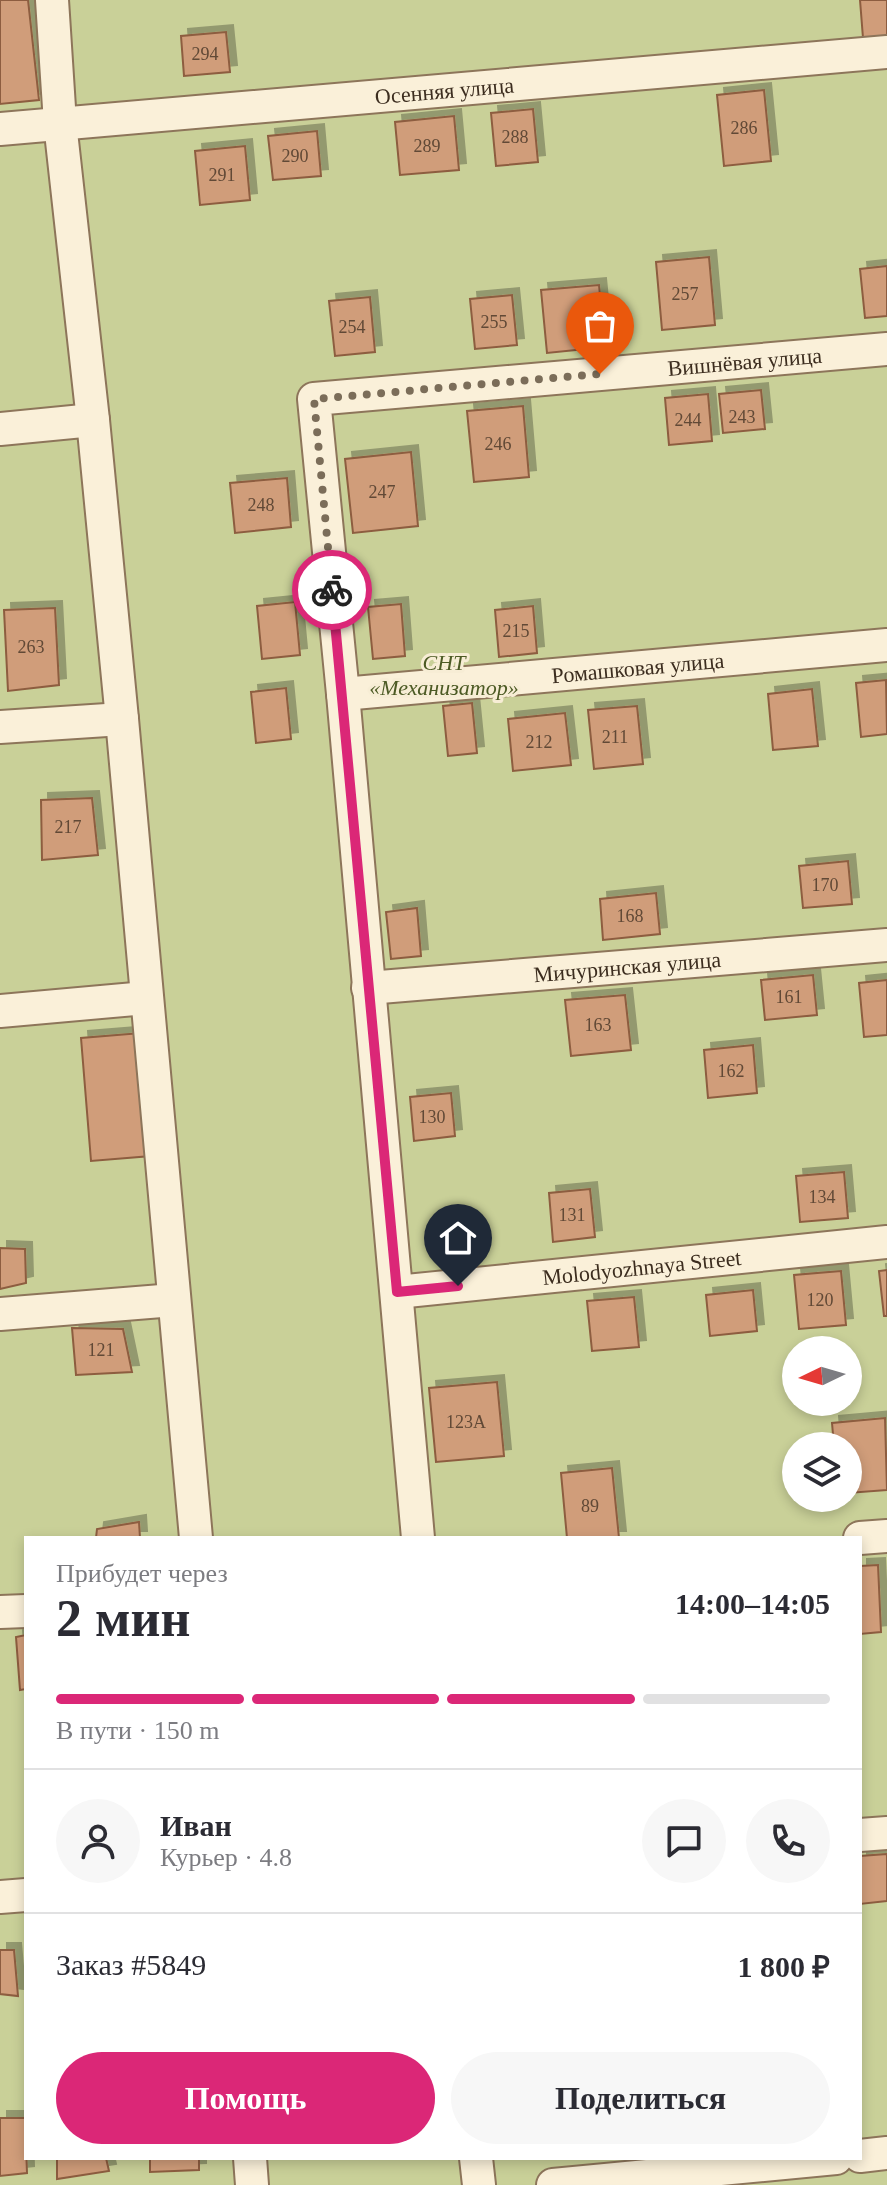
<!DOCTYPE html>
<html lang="ru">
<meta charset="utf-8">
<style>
:root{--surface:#fff;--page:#f7f7f7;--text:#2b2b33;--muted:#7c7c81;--line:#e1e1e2;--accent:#db2777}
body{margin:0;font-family:Georgia,serif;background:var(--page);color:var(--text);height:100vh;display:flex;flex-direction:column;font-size:30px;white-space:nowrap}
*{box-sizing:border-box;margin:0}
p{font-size:26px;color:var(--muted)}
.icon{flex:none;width:44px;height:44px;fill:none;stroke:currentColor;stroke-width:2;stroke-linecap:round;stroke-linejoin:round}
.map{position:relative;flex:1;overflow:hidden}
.drawer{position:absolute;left:24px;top:1536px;width:838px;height:624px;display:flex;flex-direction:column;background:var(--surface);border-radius:0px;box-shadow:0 4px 12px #0003}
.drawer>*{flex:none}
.needle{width:52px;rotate:265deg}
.tools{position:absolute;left:782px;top:1336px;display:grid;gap:16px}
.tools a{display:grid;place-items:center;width:80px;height:80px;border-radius:50%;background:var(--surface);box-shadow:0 4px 12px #0003;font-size:40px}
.pin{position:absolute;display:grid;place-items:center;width:68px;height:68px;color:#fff;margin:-82px -34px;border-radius:50% 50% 50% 0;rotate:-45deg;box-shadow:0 0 8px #0007}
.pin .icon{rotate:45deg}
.courier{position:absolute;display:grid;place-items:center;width:80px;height:80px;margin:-40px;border:6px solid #db2777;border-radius:50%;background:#fff;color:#222;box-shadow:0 2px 10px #0007}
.summary em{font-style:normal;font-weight:700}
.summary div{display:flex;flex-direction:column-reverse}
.summary{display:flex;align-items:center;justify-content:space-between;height:136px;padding:0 32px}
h1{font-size:52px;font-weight:700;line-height:60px}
.bar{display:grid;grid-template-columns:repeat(4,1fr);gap:12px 8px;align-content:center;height:96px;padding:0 32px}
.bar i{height:10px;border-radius:6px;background:var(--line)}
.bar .selected{background:var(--accent)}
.bar p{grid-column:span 4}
.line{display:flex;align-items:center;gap:20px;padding:0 32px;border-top:2px solid var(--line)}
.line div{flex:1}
.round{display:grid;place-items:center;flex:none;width:84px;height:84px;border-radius:42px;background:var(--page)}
.action{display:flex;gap:16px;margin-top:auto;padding:16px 32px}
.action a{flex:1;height:92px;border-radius:48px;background:var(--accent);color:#fff;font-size:32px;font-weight:700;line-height:92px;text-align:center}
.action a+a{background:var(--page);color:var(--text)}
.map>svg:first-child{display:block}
.green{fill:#c9d098;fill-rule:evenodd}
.building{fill:#d09d7a;stroke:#8d5d3f;stroke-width:2;filter:url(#shadow)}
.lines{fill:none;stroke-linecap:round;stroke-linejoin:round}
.street-casing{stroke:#8d755a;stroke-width:36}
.street{stroke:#faf0d9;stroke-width:32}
.done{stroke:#7b6d59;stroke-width:8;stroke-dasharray:0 14.4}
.route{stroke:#db2777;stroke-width:10}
.labels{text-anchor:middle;stroke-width:6;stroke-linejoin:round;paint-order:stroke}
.number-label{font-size:18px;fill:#614936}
.street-label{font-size:22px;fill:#3c2d1f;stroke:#f7edd5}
.park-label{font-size:22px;font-style:italic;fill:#4c5a24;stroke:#f7edd5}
</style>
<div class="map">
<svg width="887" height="2185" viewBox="0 0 887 2185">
<defs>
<filter id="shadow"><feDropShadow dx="7" dy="-7" stdDeviation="0" flood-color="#0004"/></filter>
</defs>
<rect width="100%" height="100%" fill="#f0e3c5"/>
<!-- green -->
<path class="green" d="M0 0H887V2185H0ZM796 1350H848V1402H796ZM796 1446H848V1498H796ZM26 1538H860V2158H26Z"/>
<!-- building -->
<g class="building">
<path d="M0 0H28L39 100 0 104Z"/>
<path d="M860 0H887V36L863 38Z"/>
<path d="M226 32 230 72 184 76 181 36Z"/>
<path d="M764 90 771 161 724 166 717 95Z"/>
<path d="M533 109 538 162 496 166 491 113Z"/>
<path d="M454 116 459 170 400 175 395 122Z"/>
<path d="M317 131 321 176 273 180 268 136Z"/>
<path d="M245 146 250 200 200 205 195 151Z"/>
<path d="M709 257 715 325 662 330 656 262Z"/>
<path d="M887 266V316L865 318 860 269Z"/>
<path d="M599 285 605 347 547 353 541 290Z"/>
<path d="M512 295 517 345 475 349 470 299Z"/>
<path d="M370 297 375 352 335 356 329 301Z"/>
<path d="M761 390 765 429 723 433 719 394Z"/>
<path d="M708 394 712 441 669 445 665 398Z"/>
<path d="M523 406 529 477 474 482 467 411Z"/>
<path d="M411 452 418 526 353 533 345 459Z"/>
<path d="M287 478 291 527 235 533 230 483Z"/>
<path d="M295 602 300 655 262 659 257 606Z"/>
<path d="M401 604 405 656 373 659 368 607Z"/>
<path d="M533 606 537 653 499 657 495 610Z"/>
<path d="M55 608 59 685 8 691 4 610Z"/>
<path d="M886 680 887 734 861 737 856 683Z"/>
<path d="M286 688 291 739 256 743 251 692Z"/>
<path d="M812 689 818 746 773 750 768 694Z"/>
<path d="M472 703 477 753 448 756 443 706Z"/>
<path d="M637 706 643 764 594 769 588 710Z"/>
<path d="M565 713 571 765 513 771 508 719Z"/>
<path d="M92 798 98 855 42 860 41 800Z"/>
<path d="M848 861 852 904 803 908 799 866Z"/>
<path d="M656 893 660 934 603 940 600 899Z"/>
<path d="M417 908 421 956 391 959 386 912Z"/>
<path d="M813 975 817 1015 765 1020 761 980Z"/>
<path d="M887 980V1035L864 1037 859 983Z"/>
<path d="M625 995 631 1050 571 1056 565 1000Z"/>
<path d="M141 1033 151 1156 91 1161 81 1038Z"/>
<path d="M753 1045 757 1093 708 1098 704 1050Z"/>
<path d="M451 1093 455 1136 414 1141 410 1097Z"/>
<path d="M844 1172 848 1218 800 1222 796 1176Z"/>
<path d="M590 1189 595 1237 553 1242 549 1193Z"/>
<path d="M0 1248 25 1249 26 1283 0 1289Z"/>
<path d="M887 1270V1316H884L879 1271Z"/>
<path d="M841 1271 846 1325 799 1329 794 1275Z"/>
<path d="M753 1290 757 1331 710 1336 706 1295Z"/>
<path d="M634 1297 639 1347 592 1351 587 1301Z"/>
<path d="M72 1328 123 1329 132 1372 76 1375Z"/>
<path d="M497 1382 504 1456 436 1462 429 1388Z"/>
<path d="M885 1418 887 1490 848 1493V1446H834L832 1423Z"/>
<path d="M612 1468 619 1538H567L561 1473Z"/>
<path d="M139 1522 140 1538H96L97 1529Z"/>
<path d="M878 1565 881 1632 860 1634V1566Z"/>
<path d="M26 1635V1689L20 1690 16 1637Z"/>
<path d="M887 1854V1901L860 1904V1856Z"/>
<path d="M0 1950H14L18 1996 0 1994Z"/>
<path d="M0 2118H25L27 2173 0 2176Z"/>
<path d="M57 2158H106L109 2171 57 2179Z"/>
<path d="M150 2158H199V2170L150 2172Z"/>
</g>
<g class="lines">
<defs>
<g id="street">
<path d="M52 0 60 123 93 420 122 719 196 1538"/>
<path id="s1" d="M0 129 887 52"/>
<path d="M0 429 93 420"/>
<path id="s2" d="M343 694 887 645"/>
<path d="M0 727 122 719"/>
<path id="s3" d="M368 988 887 945"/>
<path d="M0 1011 146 998"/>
<path id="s4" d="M397 1292 887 1242"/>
<path d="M0 1314 174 1300"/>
<path id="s5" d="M418 1538 343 694 314 399 887 349"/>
<path d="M860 1538 887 1536"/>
<path d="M0 1612 26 1611"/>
<path d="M860 1835 887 1833"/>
<path d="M0 1897 26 1895"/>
<path d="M860 2156 887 2153"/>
<path d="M250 2158 252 2185"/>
<path d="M476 2158 479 2185"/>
<path d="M553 2185 836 2158"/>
</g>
</defs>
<!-- street casing -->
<use href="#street" class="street-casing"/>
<!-- street -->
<use href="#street" class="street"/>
</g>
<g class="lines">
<!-- done -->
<path class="done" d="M332 590 314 399 600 374"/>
<!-- route -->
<path class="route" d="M332 590 397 1292 458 1286"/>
</g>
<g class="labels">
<!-- number labels -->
<g class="number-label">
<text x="205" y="60">294</text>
<text x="744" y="134">286</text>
<text x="515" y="143">288</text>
<text x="427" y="152">289</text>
<text x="295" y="162">290</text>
<text x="222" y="181">291</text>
<text x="685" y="300">257</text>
<text x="494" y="328">255</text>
<text x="352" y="333">254</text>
<text x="742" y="423">243</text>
<text x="688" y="426">244</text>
<text x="498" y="450">246</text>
<text x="382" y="498">247</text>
<text x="261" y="511">248</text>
<text x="516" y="637">215</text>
<text x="31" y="653">263</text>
<text x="615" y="743">211</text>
<text x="539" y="748">212</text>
<text x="68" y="833">217</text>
<text x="825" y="891">170</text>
<text x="630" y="922">168</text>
<text x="789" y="1003">161</text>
<text x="598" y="1031">163</text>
<text x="731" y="1077">162</text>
<text x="432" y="1123">130</text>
<text x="822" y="1203">134</text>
<text x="572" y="1221">131</text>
<text x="820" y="1306">120</text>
<text x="101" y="1356">121</text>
<text x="466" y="1428">123А</text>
<text x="590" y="1512">89</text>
</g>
<!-- street labels -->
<g class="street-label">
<text dy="8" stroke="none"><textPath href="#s1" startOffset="446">Осенняя улица</textPath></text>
<text dy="8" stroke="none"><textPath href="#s5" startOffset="1576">Вишнёвая улица</textPath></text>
<text dy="8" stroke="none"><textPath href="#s2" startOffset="296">Ромашковая улица</textPath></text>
<text dy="8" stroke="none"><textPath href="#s3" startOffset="260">Мичуринская улица</textPath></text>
<text dy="8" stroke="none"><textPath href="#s4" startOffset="246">Molodyozhnaya Street</textPath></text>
</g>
<!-- park labels -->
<g class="park-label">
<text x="444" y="670">СНТ<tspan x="444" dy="25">«Механизатор»</tspan></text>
</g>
</g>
</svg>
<div class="tools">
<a><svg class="needle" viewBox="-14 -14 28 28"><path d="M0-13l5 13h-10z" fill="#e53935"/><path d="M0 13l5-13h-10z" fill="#7c7c81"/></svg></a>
<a><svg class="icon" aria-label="layers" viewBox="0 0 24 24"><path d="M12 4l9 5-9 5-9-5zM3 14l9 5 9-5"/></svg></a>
</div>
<div class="pin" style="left:600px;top:374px;background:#ea580c"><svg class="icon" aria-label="bag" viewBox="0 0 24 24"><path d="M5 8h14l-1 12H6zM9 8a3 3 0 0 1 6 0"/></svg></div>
<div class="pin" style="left:458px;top:1286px;background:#1f2937"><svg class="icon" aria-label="home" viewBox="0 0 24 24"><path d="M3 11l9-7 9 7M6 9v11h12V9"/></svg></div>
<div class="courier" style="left:332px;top:590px"><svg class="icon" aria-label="bike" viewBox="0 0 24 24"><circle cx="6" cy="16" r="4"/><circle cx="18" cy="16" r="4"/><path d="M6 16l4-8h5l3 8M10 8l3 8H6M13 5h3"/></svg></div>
<section class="drawer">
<div class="summary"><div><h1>2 мин</h1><p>Прибудет через</p></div><em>14:00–14:05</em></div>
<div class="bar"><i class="selected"></i><i class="selected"></i><i class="selected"></i><i></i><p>В пути · 150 m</p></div>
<div class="line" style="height:144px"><a class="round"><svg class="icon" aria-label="person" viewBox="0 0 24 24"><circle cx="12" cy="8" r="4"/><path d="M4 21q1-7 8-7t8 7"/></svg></a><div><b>Иван</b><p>Курьер · 4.8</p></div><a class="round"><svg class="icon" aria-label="chat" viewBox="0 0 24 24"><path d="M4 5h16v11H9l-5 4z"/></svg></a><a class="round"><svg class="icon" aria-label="phone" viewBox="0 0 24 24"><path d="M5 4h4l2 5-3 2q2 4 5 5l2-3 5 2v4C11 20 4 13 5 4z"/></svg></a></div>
<div class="line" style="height:104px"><div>Заказ #5849</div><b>1 800 ₽</b></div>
<div class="action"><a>Помощь</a><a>Поделиться</a></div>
</section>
</div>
